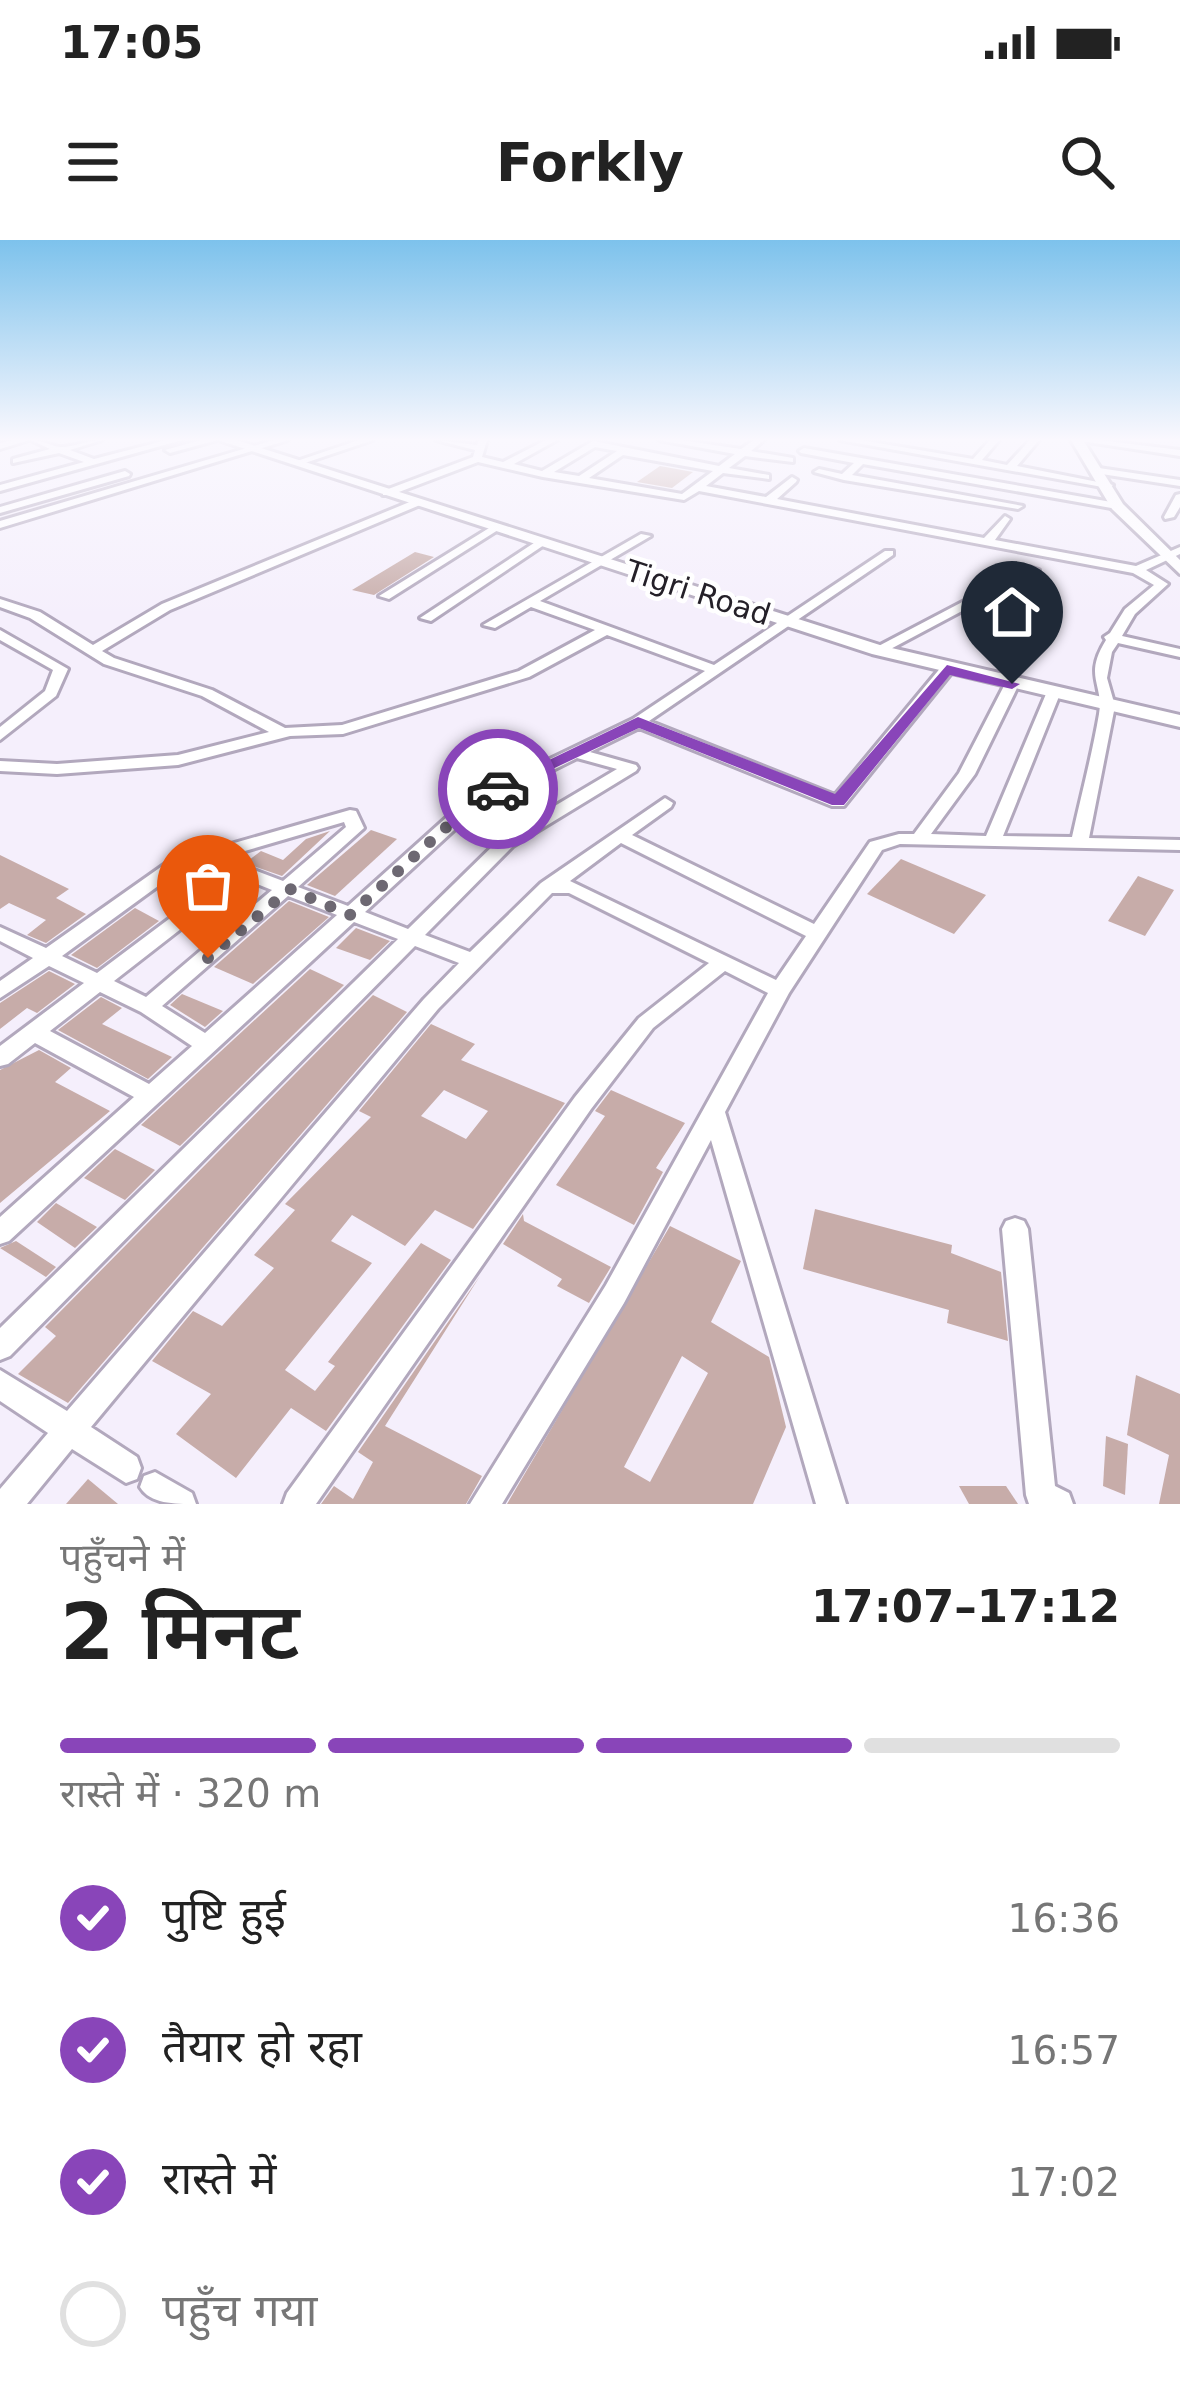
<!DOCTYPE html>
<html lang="hi">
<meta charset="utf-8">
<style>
:root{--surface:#fff;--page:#f2f2f2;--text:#222;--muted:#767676;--line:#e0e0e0;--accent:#8945b9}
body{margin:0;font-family:"DejaVu Sans","Noto Sans Devanagari",sans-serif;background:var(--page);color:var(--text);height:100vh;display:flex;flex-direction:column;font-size:45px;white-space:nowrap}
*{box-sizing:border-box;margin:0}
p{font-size:39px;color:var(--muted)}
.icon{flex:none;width:66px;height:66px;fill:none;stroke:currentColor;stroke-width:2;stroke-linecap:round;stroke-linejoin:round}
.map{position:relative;height:1264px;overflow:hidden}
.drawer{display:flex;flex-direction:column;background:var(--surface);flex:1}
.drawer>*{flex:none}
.pin{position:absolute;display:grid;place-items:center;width:102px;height:102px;color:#fff;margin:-123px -51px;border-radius:50% 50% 50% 0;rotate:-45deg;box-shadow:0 0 12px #0007}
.pin .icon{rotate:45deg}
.courier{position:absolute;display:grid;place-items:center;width:120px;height:120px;margin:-60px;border:9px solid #8945b9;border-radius:50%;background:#fff;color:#222;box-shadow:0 3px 15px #0007}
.summary em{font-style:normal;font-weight:600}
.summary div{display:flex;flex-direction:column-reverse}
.summary{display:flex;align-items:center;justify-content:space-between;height:204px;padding:0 60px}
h1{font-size:78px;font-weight:600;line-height:90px}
.bar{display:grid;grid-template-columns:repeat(4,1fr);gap:18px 12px;align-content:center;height:144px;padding:0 60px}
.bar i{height:15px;border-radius:9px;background:var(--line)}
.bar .active{background:var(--accent)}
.bar p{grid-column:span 4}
ol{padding:0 60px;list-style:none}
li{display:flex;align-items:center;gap:36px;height:132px}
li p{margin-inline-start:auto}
li .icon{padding:12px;border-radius:50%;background:var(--accent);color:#fff;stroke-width:4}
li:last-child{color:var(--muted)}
li i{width:66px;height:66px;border:6px solid var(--line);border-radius:50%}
.status{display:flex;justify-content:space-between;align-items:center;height:84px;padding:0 60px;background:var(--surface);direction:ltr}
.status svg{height:33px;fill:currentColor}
header{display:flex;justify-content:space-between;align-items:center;height:156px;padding:0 60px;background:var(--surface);font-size:54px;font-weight:600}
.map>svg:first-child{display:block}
.building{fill:#c7aca9;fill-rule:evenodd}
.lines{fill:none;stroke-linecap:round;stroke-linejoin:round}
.minor-casing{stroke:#b2a8bd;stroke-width:6}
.tertiary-casing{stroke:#b2a8bd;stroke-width:6}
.minor{fill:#fff;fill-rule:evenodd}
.tertiary{fill:#fff;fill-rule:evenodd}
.route{fill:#8945b9}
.done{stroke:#6d6872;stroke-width:12;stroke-dasharray:0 21.6}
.labels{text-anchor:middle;stroke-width:9;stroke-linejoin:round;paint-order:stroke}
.far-street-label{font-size:30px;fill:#242028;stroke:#fff}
</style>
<div class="status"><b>17:05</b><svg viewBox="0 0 49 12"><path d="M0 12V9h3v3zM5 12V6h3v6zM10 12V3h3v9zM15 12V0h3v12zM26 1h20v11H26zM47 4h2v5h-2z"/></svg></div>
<header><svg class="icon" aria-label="menu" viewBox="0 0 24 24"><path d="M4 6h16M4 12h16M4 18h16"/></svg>Forkly<svg class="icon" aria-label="search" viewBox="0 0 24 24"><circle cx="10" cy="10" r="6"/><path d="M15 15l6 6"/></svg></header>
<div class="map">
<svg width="1180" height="1264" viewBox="0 0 1180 1264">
<rect width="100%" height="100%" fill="#f5effc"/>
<!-- building -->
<g class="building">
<path d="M660 226 693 232 672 248 637 242Z"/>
<path d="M415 312 434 317 374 355 352 350Z"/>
<path d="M371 590 397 599 335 656 307 645Z"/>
<path d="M330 591 282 636 245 623 261 611 283 620 306 599Z"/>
<path d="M0 615 69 649 56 658 86 674 46 703 27 695 46 680 9 663 0 669Z"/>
<path d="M901 619 986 655 954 694 867 654Z"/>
<path d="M1138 636 1174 650 1145 696 1108 681Z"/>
<path d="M289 661 329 677 253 744 214 727Z"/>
<path d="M135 668 159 681 97 728 71 715Z"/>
<path d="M356 688 390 701 370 720 336 708Z"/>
<path d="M310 729 344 745 180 906 141 885Z"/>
<path d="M49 731 75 744 37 773 27 768 0 789V763Z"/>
<path d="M182 754 223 771 205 787 170 765Z"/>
<path d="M373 755 407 772 68 1163 18 1134 56 1096 45 1087Z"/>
<path d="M101 757 122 768 102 784 172 817 148 839 58 790Z"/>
<path d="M431 784 475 804 461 820 565 863 473 989 435 970 405 1006 352 975 331 1001 372 1023 285 1130 315 1151 335 1126 328 1122 421 1003 451 1020 326 1191 291 1168 236 1238 176 1194 211 1154 152 1121 193 1071 222 1086 274 1028 254 1015 295 970 285 964 371 877 359 871ZM444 850 488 871 466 899 421 876Z"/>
<path d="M39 810 71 828 55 842 110 871 0 963V830Z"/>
<path d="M611 850 685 883 656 928 663 932 634 985 556 945 605 876 595 871Z"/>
<path d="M115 909 155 930 125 960 84 938Z"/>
<path d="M56 963 97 987 75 1008 37 982Z"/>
<path d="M815 969 952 1005 951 1013 1001 1032 1008 1101 947 1083 949 1070 803 1029Z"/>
<path d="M523 974 524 981 611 1027 589 1063 557 1046 562 1039 503 1004Z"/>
<path d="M670 986 741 1021 711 1082 769 1117 786 1187 753 1264H507ZM682 1116 708 1133 650 1242 624 1227Z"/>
<path d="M16 1001 56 1027 46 1037 0 1008Z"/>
<path d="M480 1036 385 1186 482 1236 466 1264H321L334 1246 353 1259 373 1222 358 1212Z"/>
<path d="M1136 1135 1180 1154V1264H1159L1169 1215 1127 1195Z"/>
<path d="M1106 1196 1128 1204 1125 1255 1103 1246Z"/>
<path d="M88 1239 118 1264H66Z"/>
<path d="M959 1246H1006L1018 1264H969Z"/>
</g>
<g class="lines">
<defs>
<g id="minor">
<path d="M14 200H29L0 209V203Z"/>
<path d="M31 200C42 200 50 206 61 207 74 207 89 200 102 200L70 210 94 219 167 200H182L0 251V245L84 222 59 213 13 223V219L50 209Z"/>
<path d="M201 200H217L170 213 165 210Z"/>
<path d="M274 200H288L0 288V281Z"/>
<path d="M359 200H373L299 225 291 223Z"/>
<path d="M436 200 477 205 479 200H487L482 217 503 222 546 200H557L514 224 542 231 593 201 719 226 735 214 659 200H680L741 209 754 200H764L751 211 793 218V222L745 216 729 228 769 235V239L723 233 706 246 766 257 792 237 797 240 796 242 777 259 984 298 1005 276 1010 279 995 300 1136 326 1180 307V314L1146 330 1168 344 1135 374 1122 396 1180 409V417L1118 403 1112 412 1107 438 1115 466 1089 598 1180 600V610L900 604 882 610 789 753 725 872 846 1264H816L711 900 624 1063 502 1264H470L606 1045 768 753 725 731 653 788 591 869 316 1264H283L287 1253 575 857 639 778 709 723 569 653H552L438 769 91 1187 137 1217 141 1228 137 1239 126 1243 72 1209 27 1264H0V1249L48 1193 0 1161V1130L67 1171 424 759 459 723 415 706 10 1116 0 1120V1088L398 699 354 682 9 1001 0 1004V977L134 857 35 803 8 824 0 826V806L84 743 49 726 0 758V741L33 718 0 701V687L46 708 168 622 350 570 356 571 364 588 298 647 348 666 467 559 633 479 705 431 607 395 529 437 343 494 290 496 178 525 57 534 0 531V521L57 524 178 515 269 492 202 456 104 424 30 378 0 367V359L40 372 93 405 162 364 412 261H420V265L170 370 102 411 114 418 212 450 285 488 342 485 519 431 595 390 531 367 495 388 483 385 641 294 651 296 540 361 714 425 885 311H893V315L649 481 835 555 942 426H952V432L844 566H832L639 488 590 512 636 525 638 528 636 531 513 606 425 695 470 712 541 643 665 558 673 563 671 567 632 595 814 684 870 602 899 594H914L959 533 1005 444 1012 440 1019 444 975 534 931 594 986 596 1046 454 1053 450 1060 454 1003 596 1072 597C1081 556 1092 515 1099 474 1104 443 1083 437 1106 400L1104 397 1110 393 1125 369 1154 345 1133 333 699 251 684 260 543 237 478 222 391 255H383V251L473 217 475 210ZM595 207 617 211 579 236 554 232ZM623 215 713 231 682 254 589 238ZM577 518 617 529 501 598 408 689 365 672 479 567ZM344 582 346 587 283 641 249 628H237L97 733 62 716 180 630ZM621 603 806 696 776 740 570 641ZM245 639 272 650 146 757 114 741ZM288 656 337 675 205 793 162 766ZM100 752 141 772 192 806 149 844 50 791Z"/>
<path d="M840 200H860L973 219 990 200H999L982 220 1007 225 1030 200H1039L1017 226 1113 245 1108 248Z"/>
<path d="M1075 200H1099L1180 210V216Z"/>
<path d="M804 208 1117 263 1122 266 1117 269 863 224 852 235 1023 266 1018 269 844 240 814 232 819 229 842 234 854 223 801 213 799 211Z"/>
<path d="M1099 228 1180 240V246L1095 233V229Z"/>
<path d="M125 231 130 234 129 236 0 273V267Z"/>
<path d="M1180 254V267L1174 277 1165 279 1164 277 1176 255Z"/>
<path d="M494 285 500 288 498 290 389 359 379 356Z"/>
<path d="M537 301 547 303 431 381 420 378Z"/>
<path d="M1029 327 1039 330 883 413H873L871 410Z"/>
<path d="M0 390 68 429 56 456 0 500V487L45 451 53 430 0 400Z"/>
<path d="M1015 978 1024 981 1028 989 1055 1246 1069 1253 1073 1264H1029L1026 1255 1002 989 1006 981Z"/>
<path d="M155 1232 192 1253 196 1264C174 1264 150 1264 140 1247L144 1236Z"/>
</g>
<g id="tertiary">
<path d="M218 200H236L883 406 1180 475V487L872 414Z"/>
<path d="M1071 200H1083L1123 264 1180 320V334L1112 269Z"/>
</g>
</defs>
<!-- minor casing -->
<use href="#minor" class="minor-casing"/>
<!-- tertiary casing -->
<use href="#tertiary" class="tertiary-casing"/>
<!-- minor -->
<use href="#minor" class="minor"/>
<!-- tertiary -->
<use href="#tertiary" class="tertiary"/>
</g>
<!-- sky -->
<linearGradient id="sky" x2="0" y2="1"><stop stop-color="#7dc2ec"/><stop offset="0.53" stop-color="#faf8fe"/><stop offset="1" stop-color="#faf8fe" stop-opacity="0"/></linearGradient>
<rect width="1180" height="377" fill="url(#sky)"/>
<!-- route -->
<path class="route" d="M947 425 1020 444 1012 449 950 435 844 565H832L639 488 504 552 489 549 638 477 835 554Z"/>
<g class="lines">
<!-- done -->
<path class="done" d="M208 718 290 649 350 675 464 571 498 549"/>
</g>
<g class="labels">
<!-- far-street labels -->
<g class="far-street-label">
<text transform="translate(698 353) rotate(18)" y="10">Tigri Road</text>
</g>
</g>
</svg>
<div class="pin" style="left:208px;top:718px;background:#ea580c"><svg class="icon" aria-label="bag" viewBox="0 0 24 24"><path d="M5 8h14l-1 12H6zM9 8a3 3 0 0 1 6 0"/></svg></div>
<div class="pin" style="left:1012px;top:444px;background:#1f2937"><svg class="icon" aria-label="home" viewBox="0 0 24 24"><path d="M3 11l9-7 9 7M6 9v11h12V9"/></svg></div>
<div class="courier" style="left:498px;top:549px"><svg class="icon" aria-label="car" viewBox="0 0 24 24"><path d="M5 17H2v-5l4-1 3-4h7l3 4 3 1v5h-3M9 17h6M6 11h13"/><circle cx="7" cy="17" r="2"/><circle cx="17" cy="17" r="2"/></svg></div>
</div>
<section class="drawer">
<div class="summary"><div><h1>2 मिनट</h1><p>पहुँचने में</p></div><em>17:07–17:12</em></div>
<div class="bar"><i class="active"></i><i class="active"></i><i class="active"></i><i></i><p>रास्ते में · 320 m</p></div>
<ol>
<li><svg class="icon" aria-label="check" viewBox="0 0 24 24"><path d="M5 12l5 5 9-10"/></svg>पुष्टि हुई<p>16:36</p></li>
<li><svg class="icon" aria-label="check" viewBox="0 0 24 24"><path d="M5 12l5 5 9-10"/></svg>तैयार हो रहा<p>16:57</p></li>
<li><svg class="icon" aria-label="check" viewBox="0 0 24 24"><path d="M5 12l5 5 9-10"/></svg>रास्ते में<p>17:02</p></li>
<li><i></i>पहुँच गया</li>
</ol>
</section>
